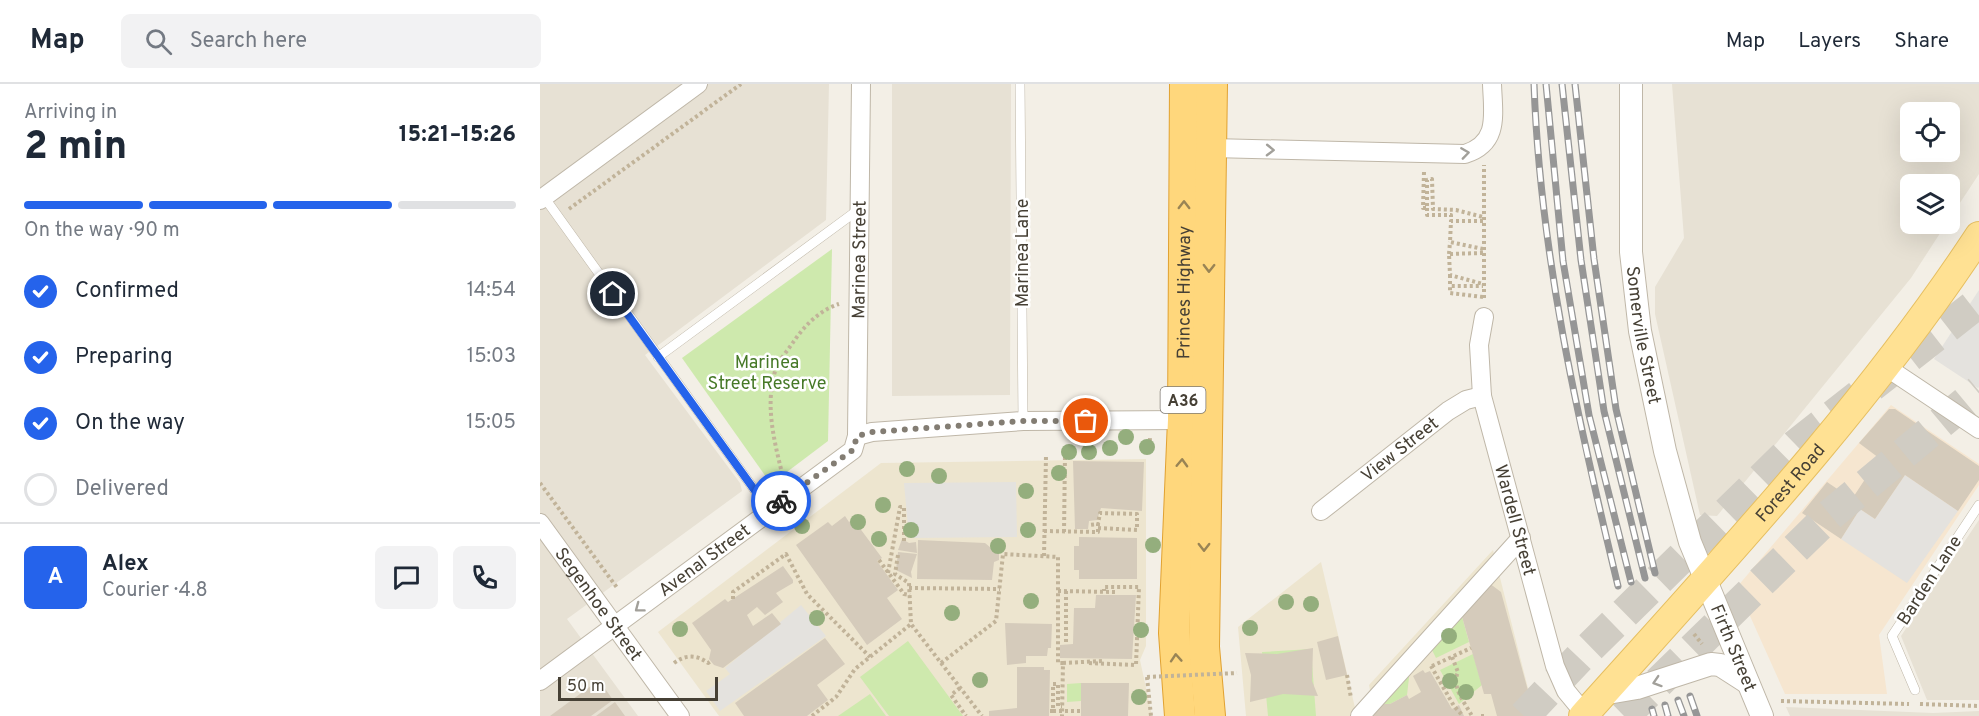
<!DOCTYPE html>
<meta charset="utf-8">
<style>
:root{--surface:#fff;--page:#f2f2f3;--text:#1f2937;--muted:#747a83;--line:#e0e1e3;--accent:#2563eb}
body{margin:0;font-family:Overpass,sans-serif;background:var(--page);color:var(--text);height:100vh;display:flex;flex-direction:column;font-size:22px;white-space:nowrap}
*{box-sizing:border-box;margin:0}
p{font-size:20px;color:var(--muted)}
.icon{flex:none;width:33px;height:33px;fill:none;stroke:currentColor;stroke-width:2;stroke-linecap:round;stroke-linejoin:round}
.map{position:relative;flex:1;overflow:hidden}
.side{display:flex;flex-direction:column;background:var(--surface);width:540px}
.side>*{flex:none}
.fabs{position:absolute;left:1360px;top:18px;display:grid;gap:12px}
.fabs a{display:grid;place-items:center;width:60px;height:60px;border-radius:9px;background:var(--surface);box-shadow:0 6px 24px #0002;font-size:30px}
.scale{position:absolute;left:18px;bottom:15px;width:160px;box-sizing:border-box;padding-left:6px;border:3px solid #464035;border-top:0;font-size:16px;line-height:21px;white-space:nowrap;color:#464035;-webkit-text-stroke:4px #fff;paint-order:stroke}
.pin{position:absolute;display:grid;place-items:center;width:51px;height:51px;color:#fff;margin:-26px;border:3px solid #fff;border-radius:50%;box-shadow:0 2px 6px #0007}
.courier{position:absolute;display:grid;place-items:center;width:60px;height:60px;margin:-30px;border:4px solid #2563eb;border-radius:50%;background:#fff;color:#222;box-shadow:0 2px 8px #0007}
.headline em{font-style:normal;font-weight:800}
.headline div{display:flex;flex-direction:column-reverse}
.headline{display:flex;align-items:center;justify-content:space-between;height:102px;padding:0 24px}
h1{font-size:39px;font-weight:800;line-height:45px}
.bar{display:grid;grid-template-columns:repeat(4,1fr);gap:9px 6px;align-content:center;height:72px;padding:0 24px}
.bar i{height:8px;border-radius:4px;background:var(--line)}
.bar .active{background:var(--accent)}
.bar p{grid-column:span 4}
.line{display:flex;align-items:center;gap:15px;padding:0 24px;border-top:2px solid var(--line)}
.line div{flex:1}
.round{display:grid;place-items:center;flex:none;width:63px;height:63px;border-radius:9px;background:var(--page)}
ol{padding:0 24px;list-style:none}
li{display:flex;align-items:center;gap:18px;height:66px}
li p{margin-inline-start:auto}
li .icon{padding:6px;border-radius:50%;background:var(--accent);color:#fff;stroke-width:4}
li:last-child{color:var(--muted)}
li i{width:33px;height:33px;border:3px solid var(--line);border-radius:50%}
header{display:flex;align-items:center;gap:36px;box-sizing:border-box;height:84px;padding:0 30px;background:var(--surface);border-bottom:2px solid var(--line)}
header strong{font-size:28px}
nav{display:flex;gap:33px;margin-inline-start:auto;font-size:21px}
.search{width:420px;height:54px;background:var(--page);display:flex;align-items:center;gap:15px;box-sizing:border-box;padding:0 21px;border-radius:9px;color:var(--muted);font-size:22px}
main{display:flex;flex:1;min-height:0}
.map>svg:first-child{display:block}
.residential{fill:#e7e1d4;fill-rule:evenodd}
.commercial{fill:#f6e6d0}
.education{fill:#ede5cf}
.green{fill:#cee9ad}
.parking{fill:#e4e2de}
.building{fill:#d5cbbb}
.lines{fill:none;stroke-linecap:round;stroke-linejoin:round}
.motorway-tunnel{stroke:#d0ccc3;stroke-width:32;stroke-dasharray:32 16;stroke-linecap:butt}
.service-casing{stroke:#bfb7a8;stroke-width:10}
.minor-casing{stroke:#bfb7a8;stroke-width:20}
.tertiary-casing{stroke:#bfb7a8;stroke-width:24}
.primary-casing{stroke:#e6bf61;stroke-width:30}
.trunk-casing{stroke:#e1a232;stroke-width:32}
.path{stroke:#c1b399;stroke-width:4;stroke-dasharray:3 3;stroke-linecap:butt}
.service{stroke:#fff;stroke-width:9}
.minor{stroke:#fff;stroke-width:18}
.tertiary{stroke:#fff;stroke-width:22}
.primary{stroke:#ffe193;stroke-width:28}
.trunk{stroke:#ffd77c;stroke-width:30}
.rail-casing{stroke:#969696;stroke-width:7}
.rail{stroke:#fff;stroke-width:4.5;stroke-dasharray:14;stroke-linecap:butt}
.path-bridge{stroke:#c1b399;stroke-width:4;stroke-dasharray:3 3;stroke-linecap:butt}
.tree{fill:#94ae7d}
.oneway{stroke:#a2a09a}
.oneway2{stroke:#998455}
.done{stroke:#837d73;stroke-width:6;stroke-dasharray:0 10.8}
.route{stroke:#2563eb;stroke-width:8}
.labels{text-anchor:middle;stroke-width:5;stroke-linejoin:round;paint-order:stroke}
.shield{fill:#fff;stroke:#7e7972;stroke-width:1.5}
.shield-label{font-size:16px;font-weight:bold;fill:#464035}
.street-label{font-size:18px;fill:#464035;stroke:#fff}
.park-label{font-size:18px;fill:#467927;stroke:#fff}
</style>
<header>
<strong>Map</strong>
<div class="search"><svg class="icon" aria-label="search" viewBox="0 0 24 24"><circle cx="10" cy="10" r="6"/><path d="M15 15l6 6"/></svg>Search here</div>
<nav><a>Map</a><a>Layers</a><a>Share</a></nav>
</header>
<main>
<section class="side">
<div class="headline"><div><h1>2 min</h1><p>Arriving in</p></div><em>15:21–15:26</em></div>
<div class="bar"><i class="active"></i><i class="active"></i><i class="active"></i><i></i><p>On the way · 90 m</p></div>
<ol>
<li><svg class="icon" aria-label="check" viewBox="0 0 24 24"><path d="M5 12l5 5 9-10"/></svg>Confirmed<p>14:54</p></li>
<li><svg class="icon" aria-label="check" viewBox="0 0 24 24"><path d="M5 12l5 5 9-10"/></svg>Preparing<p>15:03</p></li>
<li><svg class="icon" aria-label="check" viewBox="0 0 24 24"><path d="M5 12l5 5 9-10"/></svg>On the way<p>15:05</p></li>
<li><i></i>Delivered</li>
</ol>
<div class="line" style="height:108px"><b class="round" style="background:var(--accent);color:#fff">A</b><div><b>Alex</b><p>Courier · 4.8</p></div><a class="round"><svg class="icon" aria-label="chat" viewBox="0 0 24 24"><path d="M4 5h16v11H9l-5 4z"/></svg></a><a class="round"><svg class="icon" aria-label="phone" viewBox="0 0 24 24"><path d="M5 4h4l2 5-3 2q2 4 5 5l2-3 5 2v4C11 20 4 13 5 4z"/></svg></a></div>
</section>
<div class="map">
<svg width="1439" height="632" viewBox="0 0 1439 632">
<rect width="100%" height="100%" fill="#f3efe6"/>
<!-- residential -->
<g class="residential">
<path d="M0 0H289L286 136 105 271 200 399 202 407 27 535 98 632H0Z"/>
<path d="M352 0H471L470 311 352 312Z"/>
<path d="M1132 0H1439V90L1410 134V100H1371V140H1406L1371 194 1177 432 1160 431 1115 230V203L1144 154ZM1410 28V68H1371V28Z"/>
<path d="M1439 436V616H1387L1361 552Z"/>
<path d="M1246 623 1393 629 1439 627V632H1250Z"/>
</g>
<!-- commercial -->
<path class="commercial" d="M1351 321 1439 380V401L1339 551 1347 610H1245L1197 503Z"/>
<!-- education -->
<g class="education">
<path d="M606 375V562L600 576 612 632H179L118 548 341 379Z"/>
<path d="M953 466 995 632H706L698 543 781 478 816 628 831 612 829 601Z"/>
</g>
<!-- green -->
<g class="green">
<path d="M292 165 288 357 231 400 142 274Z"/>
<path d="M921 529 929 558 896 574 891 564Z"/>
<path d="M368 557 423 632H349L320 593Z"/>
<path d="M771 565 776 632H728L722 568Z"/>
<path d="M933 570 942 601 919 620 900 586Z"/>
<path d="M870 585 867 611 850 620H842Z"/>
<path d="M541 599V617L527 618V600Z"/>
<path d="M330 610 346 632H298Z"/>
</g>
<!-- parking -->
<g class="parking">
<path d="M1439 206V303L1438 304 1394 275Z"/>
<path d="M1365 391 1418 427 1367 499 1301 455 1320 425 1335 435Z"/>
<path d="M476 398 477 453 369 454 364 399Z"/>
<path d="M261 521 286 552 180 627 166 607 190 590 185 584Z"/>
</g>
<!-- building -->
<g class="building">
<path d="M1349 325H1355L1439 382V396L1418 427 1365 391 1335 435 1320 425 1301 455 1262 429 1287 398 1312 415 1339 374 1319 359Z"/>
<path d="M533 377 604 378 602 427 561 424 557 436 549 437 548 445H535Z"/>
<path d="M305 432 309 438 313 435 342 474 337 477 358 506 347 514 362 535 327 561 256 461 288 438 292 442Z"/>
<path d="M539 453 597 454V495H539V486H534V462H539Z"/>
<path d="M362 455 369 459 376 458 377 469 358 466Z"/>
<path d="M378 456 445 459 451 464H459V476L454 478 452 496 377 495Z"/>
<path d="M358 468 377 470 371 488 372 494 356 486Z"/>
<path d="M243 482 253 496V499L236 509 243 518 225 531 217 523 207 531 213 542 232 529 241 540 183 584 174 581 169 575 171 566 152 539 185 515 188 518Z"/>
<path d="M949 499 961 508 995 632H957L951 610H944L921 529Z"/>
<path d="M556 511H596L592 575 520 574V561L533 560 534 524H555Z"/>
<path d="M465 539 512 540 511 564H508L507 572H486V579L467 581Z"/>
<path d="M798 552 807 591 786 596 777 558Z"/>
<path d="M285 554 305 580 277 601 288 616 267 632H204L195 619Z"/>
<path d="M773 564 772 597 778 612 743 610 710 618 711 591 705 569 737 570Z"/>
<path d="M477 583H504V586H510L509 632H449V627L477 624Z"/>
<path d="M883 586 885 589 890 587 912 625 919 621 924 632H832L842 620H850L867 611 869 615 881 608 873 592Z"/>
<path d="M59 596 73 616 51 632H10Z"/>
<path d="M541 599H589L588 632H541Z"/>
<path d="M75 618 85 632H56Z"/>
</g>
<g class="lines">
<!-- motorway-tunnel -->
<g class="motorway-tunnel">
<path d="M984 632 1043 570 1257 360 1439 218"/>
<path d="M1084 632 1290 431 1439 307"/>
</g>
<defs>
<g id="service">
<path d="M480 0 483 337"/>
<path d="M4 113 229 426"/>
<path d="M118 273 318 126"/>
<path d="M1375 606 1352 552 1439 421"/>
</g>
<g id="minor">
<path d="M672 64 925 70C960 59 953 30 952 0"/>
<path d="M0 116 158 0"/>
<path id="s1" d="M944 233 939 261 942 312 1015 582 1026 607 1045 630"/>
<path d="M1346 283 1439 345"/>
<path d="M317 352 332 348 483 337 643 336"/>
<path id="s2" d="M781 427 908 327 926 316 942 312"/>
<path id="s3" d="M0 439 140 632"/>
<path id="s4" d="M0 597 313 366 317 352 321 0"/>
<path d="M820 632 981 454"/>
</g>
<g id="tertiary">
<path id="s5" d="M1091 0V168L1100 247 1125 367 1150 458 1222 632"/>
<path d="M1062 610 1097 604 1171 580 1180 581 1208 599"/>
</g>
<g id="primary">
<path id="s6" d="M1043 632C1180 479 1326 324 1439 152"/>
</g>
<g id="trunk">
<path id="s7" d="M640 632 634 549 643 336 645 0"/>
<path d="M670 632 664 563 672 0"/>
</g>
</defs>
<!-- service casing -->
<use href="#service" class="service-casing"/>
<!-- minor casing -->
<use href="#minor" class="minor-casing"/>
<!-- tertiary casing -->
<use href="#tertiary" class="tertiary-casing"/>
<!-- primary casing -->
<use href="#primary" class="primary-casing"/>
<!-- trunk casing -->
<use href="#trunk" class="trunk-casing"/>
<!-- path -->
<g class="path">
<path d="M884 88 883 124H887V96L892 95 893 125 916 126 943 133"/>
<path d="M887 124V131H911V137"/>
<path d="M29 125 201 0"/>
<path d="M943 137H911L910 158 943 165"/>
<path d="M943 169 909 170 910 191 943 200"/>
<path d="M909 170 910 158"/>
<path d="M910 191V202"/>
<path d="M943 213 910 209V202H943"/>
<path d="M944 214V81"/>
<path d="M609 369 610 354"/>
<path d="M241 385C233 352 225 318 236 284 240 275 248 266 254 257 265 241 280 226 299 220"/>
<path d="M0 399 78 505"/>
<path d="M558 444 597 446V430L560 429 558 440"/>
<path d="M504 447 558 448V440L549 441"/>
<path d="M524 448 525 371"/>
<path d="M358 471 355 490 369 499 371 540 442 632"/>
<path d="M504 472 506 372"/>
<path d="M339 476 364 510 370 511"/>
<path d="M348 489 360 423H364V457"/>
<path d="M369 504 460 505"/>
<path d="M518 507 575 508"/>
<path d="M526 507V561"/>
<path d="M193 515V508L246 470 267 510 330 573"/>
<path d="M1154 550 1162 560"/>
<path d="M912 573 918 588C911 603 925 619 932 632"/>
<path d="M134 579C145 571 156 570 168 579L171 577"/>
<path d="M401 579 456 537 463 470 518 473V579H523L522 632"/>
<path d="M523 579 562 577"/>
<path d="M549 579 596 581 599 503H564V507"/>
<path d="M891 582 914 622 923 632"/>
<path d="M892 582 931 564"/>
<path d="M807 591 811 614"/>
<path d="M607 593 611 632"/>
<path d="M420 604 411 611 426 632"/>
<path d="M1241 617 1369 620"/>
<path d="M1380 620 1439 622"/>
<path d="M510 627H513V600H518V622H522"/>
<path d="M513 627H541"/>
<path d="M272 632 296 613 315 585 371 540"/>
<path d="M941 632H947"/>
</g>
<!-- service -->
<use href="#service" class="service"/>
<!-- minor -->
<use href="#minor" class="minor"/>
<!-- tertiary -->
<use href="#tertiary" class="tertiary"/>
<!-- primary -->
<use href="#primary" class="primary"/>
<!-- trunk -->
<use href="#trunk" class="trunk"/>
<defs>
<g id="rail">
<path d="M994 0C1000 171 1038 336 1078 502"/>
<path d="M1006 0 1023 177 1049 331 1091 498"/>
<path d="M1022 0 1041 176 1064 327 1105 494"/>
<path d="M1035 0 1054 175 1076 325 1115 489"/>
<path d="M1150 612 1157 632"/>
<path d="M1138 616 1144 632"/>
<path d="M1125 621 1128 632"/>
<path d="M1112 625 1114 632"/>
</g>
</defs>
<!-- rail casing -->
<use href="#rail" class="rail-casing"/>
<!-- rail -->
<use href="#rail" class="rail"/>
<!-- path-bridge -->
<path class="path-bridge" d="M607 593 697 589"/>
</g>
<!-- trees -->
<g class="tree">
<circle cx="586" cy="353" r="8"/>
<circle cx="607" cy="363" r="8"/>
<circle cx="570" cy="364" r="8"/>
<circle cx="529" cy="368" r="8"/>
<circle cx="549" cy="368" r="8"/>
<circle cx="367" cy="385" r="8"/>
<circle cx="519" cy="389" r="8"/>
<circle cx="399" cy="392" r="8"/>
<circle cx="486" cy="407" r="8"/>
<circle cx="343" cy="421" r="8"/>
<circle cx="318" cy="438" r="8"/>
<circle cx="262" cy="442" r="8"/>
<circle cx="371" cy="446" r="8"/>
<circle cx="488" cy="446" r="8"/>
<circle cx="339" cy="455" r="8"/>
<circle cx="613" cy="461" r="8"/>
<circle cx="458" cy="462" r="8"/>
<circle cx="491" cy="517" r="8"/>
<circle cx="746" cy="518" r="8"/>
<circle cx="771" cy="520" r="8"/>
<circle cx="412" cy="529" r="8"/>
<circle cx="277" cy="534" r="8"/>
<circle cx="710" cy="544" r="8"/>
<circle cx="140" cy="545" r="8"/>
<circle cx="601" cy="546" r="8"/>
<circle cx="909" cy="552" r="8"/>
<circle cx="440" cy="596" r="8"/>
<circle cx="910" cy="597" r="8"/>
<circle cx="926" cy="608" r="8"/>
<circle cx="599" cy="613" r="8"/>
</g>
<!-- one-way arrows -->
<defs><path id="oneway-chevron" d="M-2-3.5L2.5 0L-2 3.5" fill="none" stroke-width="1.6" stroke-linecap="round" stroke-linejoin="round" transform="scale(1.5)"/></defs>
<g class="oneway">
<use href="#oneway-chevron" transform="translate(730 66) rotate(1)"/>
<use href="#oneway-chevron" transform="translate(925 69) rotate(-8)"/>
<use href="#oneway-chevron" transform="translate(99 524) rotate(143)"/>
<use href="#oneway-chevron" transform="translate(1117 598) rotate(162)"/>
</g>
<g class="oneway2">
<use href="#oneway-chevron" transform="translate(644 121) rotate(-90)"/>
<use href="#oneway-chevron" transform="translate(669 184) rotate(91)"/>
<use href="#oneway-chevron" transform="translate(642 379) rotate(-88)"/>
<use href="#oneway-chevron" transform="translate(664 463) rotate(90)"/>
<use href="#oneway-chevron" transform="translate(636 574) rotate(-94)"/>
</g>
<g class="lines">
<!-- done -->
<path class="done" d="M241 417 313 366 317 352 332 348 483 337H546"/>
<!-- route -->
<path class="route" d="M73 210 229 426 241 417"/>
</g>
<g class="labels">
<!-- shield labels -->
<rect class="shield" x="620.5" y="303" width="45" height="26" rx="4.5"/>
<g class="shield-label">
<text x="643" y="322">A36</text>
</g>
<!-- street labels -->
<g class="street-label">
<text transform="translate(482 169) rotate(-90)" y="6">Marinea Lane</text>
<text dy="6" stroke="none"><textPath href="#s4" startOffset="580">Marinea Street</textPath></text>
<text dy="6" stroke="none"><textPath href="#s7" startOffset="424">Princes Highway</textPath></text>
<text dy="6" stroke="none"><textPath href="#s5" startOffset="252">Somerville Street</textPath></text>
<text dy="6" stroke="none"><textPath href="#s2" startOffset="100">View Street</textPath></text>
<text dy="6" stroke="none"><textPath href="#s6" startOffset="312">Forest Road</textPath></text>
<text dy="6" stroke="none"><textPath href="#s1" startOffset="208">Wardell Street</textPath></text>
<text dy="6" stroke="none"><textPath href="#s4" startOffset="204">Avenal Street</textPath></text>
<text transform="translate(1389 496) rotate(-57)" y="6">Barden Lane</text>
<text dy="6" stroke="none"><textPath href="#s3" startOffset="100">Segenhoe Street</textPath></text>
<text dy="6" stroke="none"><textPath href="#s5" startOffset="579">Firth Street</textPath></text>
</g>
<!-- park labels -->
<g class="park-label">
<text x="227" y="284">Marinea<tspan x="227" dy="21">Street Reserve</tspan></text>
</g>
</g>
</svg>
<div class="fabs">
<a><svg class="icon" aria-label="locate" viewBox="0 0 24 24"><circle cx="12" cy="12" r="6"/><path d="M12 2v4M12 18v4M2 12h4M18 12h4"/></svg></a>
<a><svg class="icon" aria-label="layers" viewBox="0 0 24 24"><path d="M12 4l9 5-9 5-9-5zM3 14l9 5 9-5"/></svg></a>
</div>
<div class="scale">50 m</div>
<div class="pin" style="left:546px;top:337px;background:#ea580c"><svg class="icon" aria-label="bag" viewBox="0 0 24 24"><path d="M5 8h14l-1 12H6zM9 8a3 3 0 0 1 6 0"/></svg></div>
<div class="pin" style="left:73px;top:210px;background:#1f2937"><svg class="icon" aria-label="home" viewBox="0 0 24 24"><path d="M3 11l9-7 9 7M6 9v11h12V9"/></svg></div>
<div class="courier" style="left:241px;top:417px"><svg class="icon" aria-label="bike" viewBox="0 0 24 24"><circle cx="6" cy="16" r="4"/><circle cx="18" cy="16" r="4"/><path d="M6 16l4-8h5l3 8M10 8l3 8H6M13 5h3"/></svg></div>
</div>
</main>
